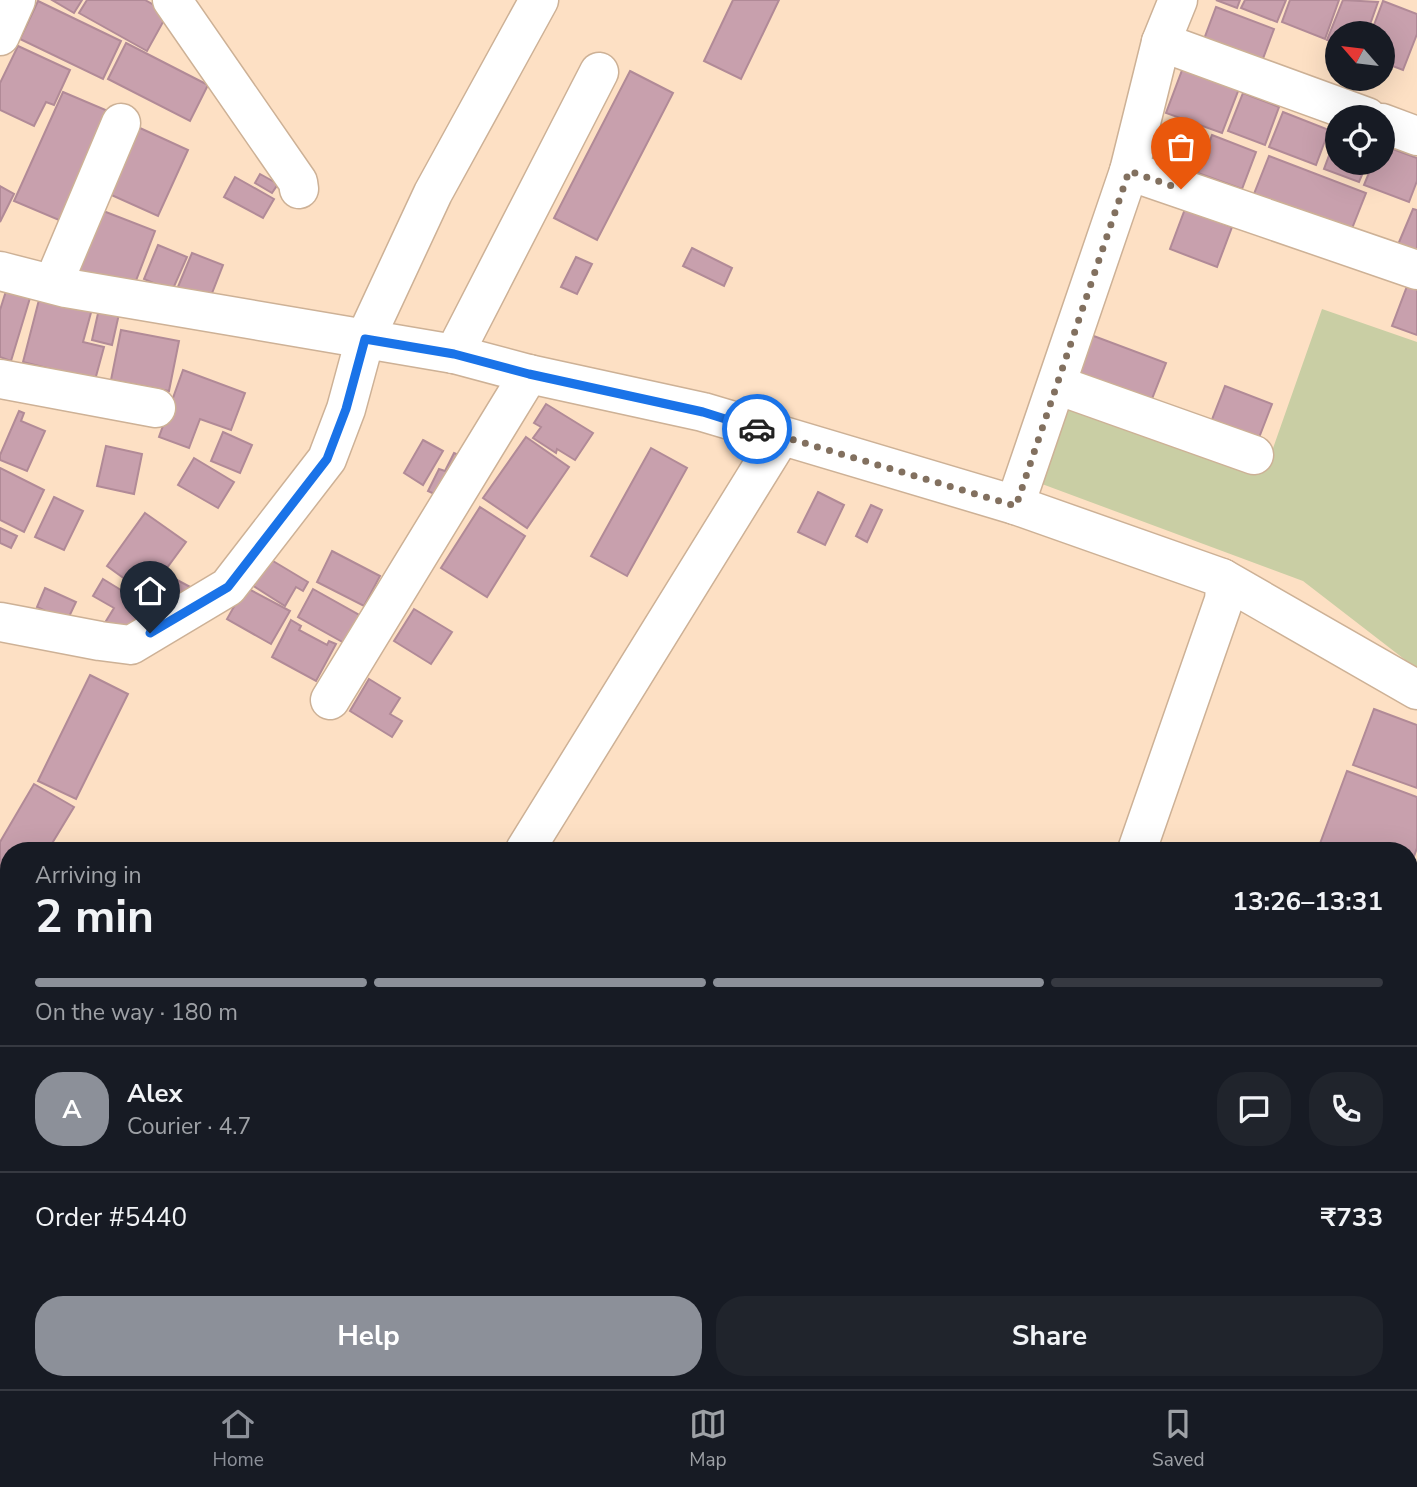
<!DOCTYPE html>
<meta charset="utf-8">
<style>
:root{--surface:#171b24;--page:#20242c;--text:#f1f3f6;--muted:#9ea1a6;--line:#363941;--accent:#8c9099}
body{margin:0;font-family:"Nunito Sans",sans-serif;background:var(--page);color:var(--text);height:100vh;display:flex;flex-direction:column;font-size:26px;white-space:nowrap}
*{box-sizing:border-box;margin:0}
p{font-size:23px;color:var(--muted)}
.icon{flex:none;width:38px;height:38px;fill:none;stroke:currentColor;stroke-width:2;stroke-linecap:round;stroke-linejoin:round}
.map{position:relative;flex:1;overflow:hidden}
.panel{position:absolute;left:0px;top:842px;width:1418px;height:548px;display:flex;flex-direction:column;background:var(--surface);border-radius:28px 28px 0 0;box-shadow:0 7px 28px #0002}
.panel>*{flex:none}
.needle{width:46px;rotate:298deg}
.controls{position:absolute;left:1325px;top:21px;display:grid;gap:14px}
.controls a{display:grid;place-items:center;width:70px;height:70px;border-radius:50%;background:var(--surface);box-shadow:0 7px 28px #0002;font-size:35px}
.pin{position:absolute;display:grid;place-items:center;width:60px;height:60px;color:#fff;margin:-72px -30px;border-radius:50% 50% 50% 0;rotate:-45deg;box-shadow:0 0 7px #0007}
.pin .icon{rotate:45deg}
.courier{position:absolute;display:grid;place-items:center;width:70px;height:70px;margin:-35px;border:5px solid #1a73e8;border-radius:50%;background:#fff;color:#222;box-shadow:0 2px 9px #0007}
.overview em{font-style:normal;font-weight:700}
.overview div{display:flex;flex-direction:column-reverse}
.overview{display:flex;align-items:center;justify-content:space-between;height:119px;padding:0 35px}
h1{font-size:46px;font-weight:700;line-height:52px}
.bar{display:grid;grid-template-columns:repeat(4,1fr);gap:10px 7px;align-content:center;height:84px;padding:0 35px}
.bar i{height:9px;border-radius:5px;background:var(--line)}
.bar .current{background:var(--accent)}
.bar p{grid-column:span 4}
.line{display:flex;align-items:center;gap:18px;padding:0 35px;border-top:2px solid var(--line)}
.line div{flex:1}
.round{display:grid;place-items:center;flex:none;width:74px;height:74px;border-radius:28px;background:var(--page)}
.cta{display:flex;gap:14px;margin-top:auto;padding:14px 35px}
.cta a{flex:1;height:80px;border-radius:28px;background:var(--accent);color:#fff;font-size:28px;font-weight:700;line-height:80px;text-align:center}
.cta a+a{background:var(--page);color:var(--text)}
.menu{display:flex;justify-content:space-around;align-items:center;height:98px;border-top:2px solid var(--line);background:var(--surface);font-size:19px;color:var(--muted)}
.menu a{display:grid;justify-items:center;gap:4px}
.menu .current{color:var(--accent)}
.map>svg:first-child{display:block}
.grass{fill:#c9cea4}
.building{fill:#c8a0ad;stroke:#b18a97;stroke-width:2}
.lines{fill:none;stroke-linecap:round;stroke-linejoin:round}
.minor-casing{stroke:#cdb196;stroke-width:41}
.minor{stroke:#fff;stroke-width:38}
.done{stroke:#82705f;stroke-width:7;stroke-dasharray:0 12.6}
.route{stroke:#1a73e8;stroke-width:9}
</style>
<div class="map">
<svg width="1417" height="1389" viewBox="0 0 1417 1389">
<rect width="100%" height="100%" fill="#fde0c4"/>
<!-- grass -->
<path class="grass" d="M1322 309 1417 342V669L1303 581 1042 484 1070 397 1266 468Z"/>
<!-- building -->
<g class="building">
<path d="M52 0H82L74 13Z"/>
<path d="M87 0H145L168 13 147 51 79 13Z"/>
<path d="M733 0H779L741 79 704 61Z"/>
<path d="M1216 0H1240L1237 8Z"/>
<path d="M1245 0H1286L1277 22 1241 8Z"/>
<path d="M1290 0H1339L1325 39 1282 22Z"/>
<path d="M1343 0 1378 2 1367 33H1337V44L1327 40Z"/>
<path d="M38 1 121 41 103 79 20 39Z"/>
<path d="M1383 1 1417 14V34L1403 70 1382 62V33H1371Z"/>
<path d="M1216 7 1274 29 1258 72 1200 50Z"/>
<path d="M126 43 208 85 190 121 108 79Z"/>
<path d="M18 46 70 70 54 105 46 102 34 126 0 110V83Z"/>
<path d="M1184 65 1240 86 1222 133 1166 113Z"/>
<path d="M630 71 673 93 597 240 554 218Z"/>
<path d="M63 92 115 114 66 223 14 201Z"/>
<path d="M1243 93 1279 107 1265 145 1228 131Z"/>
<path d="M1283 112 1329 130 1316 165 1269 147Z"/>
<path d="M129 123 188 150 158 216 98 189Z"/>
<path d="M1337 134V163H1367L1359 182 1324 169Z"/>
<path d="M1212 135 1256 152 1242 189 1198 173Z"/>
<path d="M1382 145 1417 158V181L1409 202 1364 185 1373 163H1382Z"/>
<path d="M1269 156 1366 193 1349 236 1252 199Z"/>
<path d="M260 174 278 184 272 193 255 183Z"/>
<path d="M235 177 274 199 263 218 224 197Z"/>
<path d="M0 186 14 194 0 222Z"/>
<path d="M93 207 155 231 132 291 70 267Z"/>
<path d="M1185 209 1232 227 1217 267 1170 249Z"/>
<path d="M1413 209 1417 210V255L1397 247Z"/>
<path d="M158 245 187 257 172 291 144 279Z"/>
<path d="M692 248 732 268 724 286 683 266Z"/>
<path d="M192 253 223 265 207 306 175 294Z"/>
<path d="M576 257 592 264 577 294 561 287Z"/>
<path d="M1409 281 1417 283V335L1392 326Z"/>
<path d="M6 291 30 298 11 361 0 357V310Z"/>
<path d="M40 296 92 309 83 342 104 347 95 380 23 362Z"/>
<path d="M99 309 119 314 112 345 92 340Z"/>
<path d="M121 330 179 341 169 391 111 380Z"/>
<path d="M1091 335 1166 363 1148 409 1074 380Z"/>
<path d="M183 370 245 393 231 430 200 419 189 448 159 437Z"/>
<path d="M1225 386 1272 404 1255 448 1208 430Z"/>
<path d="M546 404 593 433 575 460 557 449 556 453 533 438 541 427 534 423Z"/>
<path d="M19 411 24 413 21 421 45 431 27 471 0 460V455Z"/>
<path d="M223 432 252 445 240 473 211 461Z"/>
<path d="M526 437 569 467 527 528 483 498Z"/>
<path d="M423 440 443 451 423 485 404 473Z"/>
<path d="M106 446 142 454 134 494 97 486Z"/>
<path d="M651 448 687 468 627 576 591 556Z"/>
<path d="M454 453 465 458 445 499 428 491 439 469 445 471Z"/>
<path d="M194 458 234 482 218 508 178 485Z"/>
<path d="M0 468 44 490 24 532 0 520Z"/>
<path d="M818 492 844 505 825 545 798 532Z"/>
<path d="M54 497 83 511 64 550 35 537Z"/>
<path d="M871 505 882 510 867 542 856 536Z"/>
<path d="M480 507 525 536 487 597 441 568Z"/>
<path d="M145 513 186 542 147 595 107 566Z"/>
<path d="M0 528 17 536 11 548 0 543Z"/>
<path d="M332 551 380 576 364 606 317 582Z"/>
<path d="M263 555 308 582 303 591 296 587 285 606 247 582Z"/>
<path d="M164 573 194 589 183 610 153 593Z"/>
<path d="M103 579 147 606 126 641 103 626 114 608 93 596Z"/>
<path d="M245 587 290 611 271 644 227 619Z"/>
<path d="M45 588 76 602 67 621 37 607Z"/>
<path d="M313 589 361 616 346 644 298 617Z"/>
<path d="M414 609 452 632 431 664 394 641Z"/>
<path d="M291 620 301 626 299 630 327 645 329 641 336 644 316 681 272 657Z"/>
<path d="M90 675 128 694 76 799 38 781Z"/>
<path d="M369 679 400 698 390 714 402 721 392 737 350 711Z"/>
<path d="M1374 709 1417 725V788L1353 765Z"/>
<path d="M1347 771 1417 797V848L1409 870V850L1318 849Z"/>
<path d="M34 784 74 807 48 850H9V878L0 873V842Z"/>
<path d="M7 988 9 990 8 1017 0 1012V1000Z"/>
<path d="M1409 1011 1417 1014V1027L1409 1046Z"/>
<path d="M1417 1037V1064L1409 1060Z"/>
<path d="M1409 1102 1417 1106V1154L1412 1165 1409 1163Z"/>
<path d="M1415 1287 1417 1288V1362L1409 1358V1302Z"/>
</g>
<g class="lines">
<defs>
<g id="minor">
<path d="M172 0 298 182 299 189"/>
<path d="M0 36 16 0"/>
<path d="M1161 42 1367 117"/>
<path d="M1382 123 1417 136"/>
<path d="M1129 171 1417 270"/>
<path d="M0 271 66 288 454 354 529 374 703 412 1015 505 1129 171 1161 42 1178 0"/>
<path d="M53 284 121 123"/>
<path d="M454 354 599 72"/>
<path d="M0 379 156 408"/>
<path d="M1057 385 1254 455"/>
<path d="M1015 505 1222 578 1225 587 1224 600 1137 850"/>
<path d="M1222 578 1417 690"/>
<path d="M0 622 100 641 131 645 228 587 327 459 346 409 365 339 433 193 539 0"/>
<path d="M330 700 529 374"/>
<path d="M525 850 781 436"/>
<path d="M0 918 9 927"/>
<path d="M0 1078 9 1063"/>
<path d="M1409 1084 1417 1087"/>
<path d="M1409 1279 1417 1282"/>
<path d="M591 1381 603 1389"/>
<path d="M536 1389 540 1381"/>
<path d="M713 1389 716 1381"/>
</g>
</defs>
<!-- minor casing -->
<use href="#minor" class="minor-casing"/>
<!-- minor -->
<use href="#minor" class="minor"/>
</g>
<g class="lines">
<!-- done -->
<path class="done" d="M757 429 1016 506 1129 171 1181 189"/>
<!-- route -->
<path class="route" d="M150 633 228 587 327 459 346 409 365 339 454 354 529 374 703 412 757 429"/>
</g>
</svg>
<div class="controls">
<a><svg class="needle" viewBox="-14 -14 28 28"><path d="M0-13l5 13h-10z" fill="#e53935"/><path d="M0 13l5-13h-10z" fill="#9ea1a6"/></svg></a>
<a><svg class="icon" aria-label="locate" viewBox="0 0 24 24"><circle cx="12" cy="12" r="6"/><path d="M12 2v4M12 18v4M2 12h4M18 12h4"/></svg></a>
</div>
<div class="pin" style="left:1181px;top:189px;background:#ea580c"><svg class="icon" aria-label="bag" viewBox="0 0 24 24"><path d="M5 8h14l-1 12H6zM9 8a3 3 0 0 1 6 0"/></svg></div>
<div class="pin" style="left:150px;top:633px;background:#1f2937"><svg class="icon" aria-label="home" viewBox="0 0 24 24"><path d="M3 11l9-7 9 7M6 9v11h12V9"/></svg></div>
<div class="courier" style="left:757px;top:429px"><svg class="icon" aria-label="car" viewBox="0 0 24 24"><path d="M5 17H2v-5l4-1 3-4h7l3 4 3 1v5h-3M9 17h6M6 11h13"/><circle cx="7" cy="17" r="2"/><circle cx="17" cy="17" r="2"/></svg></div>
<section class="panel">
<div class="overview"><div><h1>2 min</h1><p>Arriving in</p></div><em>13:26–13:31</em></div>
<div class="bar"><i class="current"></i><i class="current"></i><i class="current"></i><i></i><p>On the way · 180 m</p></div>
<div class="line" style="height:126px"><b class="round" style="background:var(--accent);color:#fff">A</b><div><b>Alex</b><p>Courier · 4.7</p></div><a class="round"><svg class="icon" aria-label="chat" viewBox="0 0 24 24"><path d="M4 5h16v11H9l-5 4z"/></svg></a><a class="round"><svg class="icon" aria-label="phone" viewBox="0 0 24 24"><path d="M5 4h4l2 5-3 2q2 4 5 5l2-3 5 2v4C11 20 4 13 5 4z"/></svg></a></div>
<div class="line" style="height:91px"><div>Order #5440</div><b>₹733</b></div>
<div class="cta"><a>Help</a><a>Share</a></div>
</section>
</div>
<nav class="menu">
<a class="current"><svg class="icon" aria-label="home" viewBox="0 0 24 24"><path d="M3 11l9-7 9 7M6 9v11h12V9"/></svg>Home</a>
<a><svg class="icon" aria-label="map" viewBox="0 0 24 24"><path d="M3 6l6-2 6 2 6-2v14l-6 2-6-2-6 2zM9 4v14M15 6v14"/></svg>Map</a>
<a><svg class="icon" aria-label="saved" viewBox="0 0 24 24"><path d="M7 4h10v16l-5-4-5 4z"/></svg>Saved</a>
</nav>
